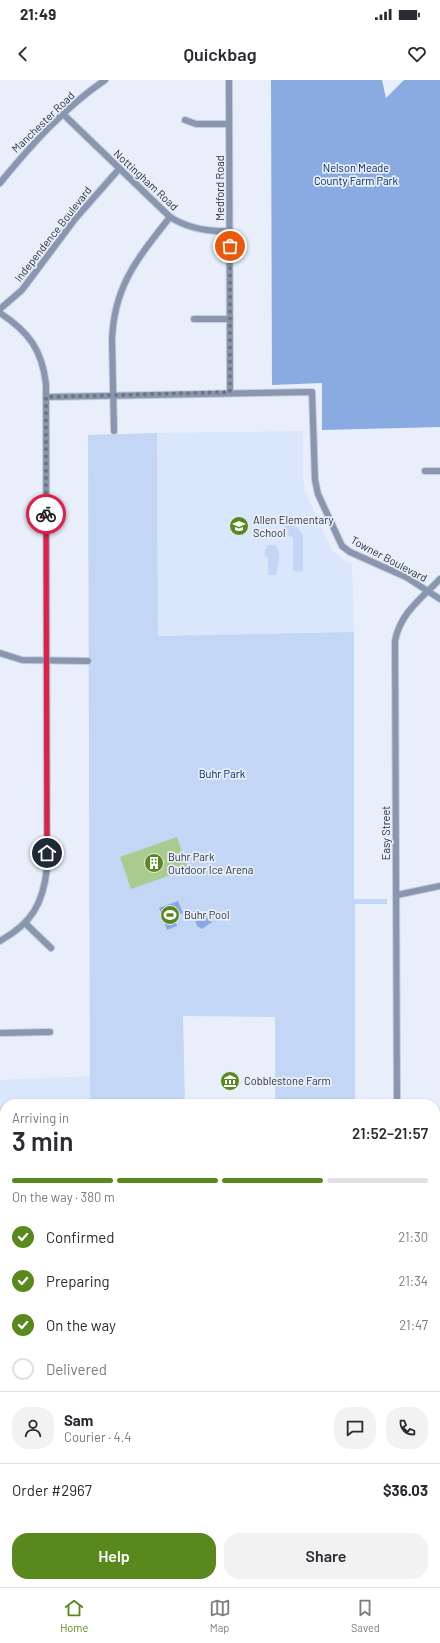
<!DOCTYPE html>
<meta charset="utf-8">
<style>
:root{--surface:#fff;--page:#f2f2f3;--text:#2b2b33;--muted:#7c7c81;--line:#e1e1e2;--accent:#59881c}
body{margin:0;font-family:Barlow,sans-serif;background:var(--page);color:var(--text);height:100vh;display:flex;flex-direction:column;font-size:15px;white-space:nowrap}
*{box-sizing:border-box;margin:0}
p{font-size:13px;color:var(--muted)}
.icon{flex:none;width:22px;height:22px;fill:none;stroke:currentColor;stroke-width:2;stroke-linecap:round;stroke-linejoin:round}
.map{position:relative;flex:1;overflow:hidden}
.details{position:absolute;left:0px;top:1019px;width:440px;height:488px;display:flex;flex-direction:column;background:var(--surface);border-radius:16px 16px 0 0;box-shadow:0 1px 3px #0004}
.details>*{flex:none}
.pin{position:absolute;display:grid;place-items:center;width:34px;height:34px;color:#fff;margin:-17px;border:2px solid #fff;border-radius:50%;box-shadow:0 1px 4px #0007}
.courier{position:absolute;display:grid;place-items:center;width:40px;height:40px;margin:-20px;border:3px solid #e11d48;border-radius:50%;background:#fff;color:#222;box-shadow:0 1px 5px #0007}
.head em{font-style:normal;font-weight:600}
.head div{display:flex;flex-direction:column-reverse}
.head{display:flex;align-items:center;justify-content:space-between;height:68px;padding:0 12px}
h1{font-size:26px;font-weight:600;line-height:30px}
.bar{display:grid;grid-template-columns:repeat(4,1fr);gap:6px 4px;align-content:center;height:48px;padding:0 12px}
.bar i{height:5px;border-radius:3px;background:var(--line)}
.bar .on{background:var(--accent)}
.bar p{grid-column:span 4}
.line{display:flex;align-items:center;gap:10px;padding:0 12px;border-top:1px solid var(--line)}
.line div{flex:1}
.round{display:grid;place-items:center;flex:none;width:42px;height:42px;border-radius:16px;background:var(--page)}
ol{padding:0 12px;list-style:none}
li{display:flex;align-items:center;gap:12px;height:44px}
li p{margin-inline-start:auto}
li .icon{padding:4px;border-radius:50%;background:var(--accent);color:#fff;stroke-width:4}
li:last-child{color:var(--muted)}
li i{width:22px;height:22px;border:2px solid var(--line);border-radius:50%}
.action{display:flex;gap:8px;margin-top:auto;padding:8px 12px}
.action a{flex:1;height:46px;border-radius:16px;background:var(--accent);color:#fff;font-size:16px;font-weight:600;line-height:46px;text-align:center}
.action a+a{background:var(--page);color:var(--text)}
.status{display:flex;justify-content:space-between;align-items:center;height:28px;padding:0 20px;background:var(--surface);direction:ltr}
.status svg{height:11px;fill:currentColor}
header{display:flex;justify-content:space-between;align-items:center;height:52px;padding:0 12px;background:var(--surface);font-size:18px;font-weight:600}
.tab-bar{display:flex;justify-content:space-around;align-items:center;height:56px;border-top:1px solid var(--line);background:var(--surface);font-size:11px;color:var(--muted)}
.tab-bar a{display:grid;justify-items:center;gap:2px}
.tab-bar .on{color:var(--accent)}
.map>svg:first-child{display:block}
.built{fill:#d9e6fb}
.green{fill:#c3d6f5}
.forest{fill:#89abe2}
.water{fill:#88a9e0}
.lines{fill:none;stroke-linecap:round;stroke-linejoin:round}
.stream{stroke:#88a9e0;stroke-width:2}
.building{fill:#aacb8e}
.minor-casing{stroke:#c6cdd8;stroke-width:8}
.secondary-casing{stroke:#c6cdd8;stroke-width:10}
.minor{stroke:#8896af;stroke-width:6}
.secondary{stroke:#576c8f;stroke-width:8}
.done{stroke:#6e7580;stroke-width:4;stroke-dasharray:0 7.2}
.route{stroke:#e11d48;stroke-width:5}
.labels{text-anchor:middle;stroke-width:3.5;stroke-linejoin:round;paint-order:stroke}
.street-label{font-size:11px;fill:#2d343f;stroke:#e8effa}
.park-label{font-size:11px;fill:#002464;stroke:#e8effa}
.poi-label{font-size:11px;fill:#2d343f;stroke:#e8effa;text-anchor:start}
</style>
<div class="status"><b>21:49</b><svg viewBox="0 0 49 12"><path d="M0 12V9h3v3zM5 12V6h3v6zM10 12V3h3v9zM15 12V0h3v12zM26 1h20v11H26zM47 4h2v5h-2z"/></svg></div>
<header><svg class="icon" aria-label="back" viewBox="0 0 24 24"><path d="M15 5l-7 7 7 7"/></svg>Quickbag<svg class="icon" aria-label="heart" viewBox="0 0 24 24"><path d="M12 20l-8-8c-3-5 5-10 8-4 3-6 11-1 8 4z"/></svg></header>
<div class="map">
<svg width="440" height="1507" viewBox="0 0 440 1507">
<rect width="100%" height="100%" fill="#e8effa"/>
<!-- built -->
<g class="built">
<path d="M303 351V396L304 408 310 423 331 469 342 479 352 484 354 552 158 556 157 353Z"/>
<path d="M90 996V1024H5V1075H0V1000Z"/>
</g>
<!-- green -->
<g class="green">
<path d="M157 353 158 556 354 552V819H387V824H355V1024H275V937L183 936 185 1024H90L88 355Z"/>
<path d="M291 441 303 454V492L293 491V457L287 456 289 451 282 445Z"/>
<path d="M268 465H275C283 475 278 484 276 495H268V478L265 476V470Z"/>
<path d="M435 1096H440V1507H37V1502H435Z"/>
</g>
<!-- forest -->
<g class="forest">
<path d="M271 0H382L386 18 404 0H440V347L322 350V303L272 305Z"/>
<path d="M440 1260V1507H266V1502H435V1262Z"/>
<path d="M5 1413V1477H0V1417Z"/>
</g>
<!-- water -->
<g class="water">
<path d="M178 821 183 833 174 837 177 846 167 850 159 828Z"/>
<path d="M192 831H197L212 842 202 849 197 846Z"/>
<path d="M125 1502H235L233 1504 219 1505 215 1507H127Z"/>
</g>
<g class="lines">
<!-- stream -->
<g class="stream">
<path d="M435 1258 440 1256"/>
<path d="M0 1433 5 1429"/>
</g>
</g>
<!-- building -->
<path class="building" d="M177 757 188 789 131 809 120 777Z"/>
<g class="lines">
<defs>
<g id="minor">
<path d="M229 0 230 313"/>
<path d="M63 34 170 137C189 149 208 152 230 151"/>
<path d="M185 40 196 44H229"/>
<path d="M0 103C31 65 64 28 105 0"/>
<path d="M0 229 22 210 75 139 119 89"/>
<path d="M0 233C29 252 42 270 46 304L47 788C43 824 32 843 0 861"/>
<path d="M194 239H230"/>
<path d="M46 317 312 312 315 400 318 414 342 466 350 472 406 497 440 519"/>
<path d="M114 351 112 260C114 205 138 178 170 137"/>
<path d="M425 391H440"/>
<path d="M0 573 22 580 88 581"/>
<path d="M397 815 440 806"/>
<path d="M25 843 51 868"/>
<path d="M0 953 50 952"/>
<path d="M397 1024 395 561C400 533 422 518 440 499"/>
<path d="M0 1483H5"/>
<path d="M37 1507V1502"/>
</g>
<g id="secondary">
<path d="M435 1083H440"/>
<path d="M0 1085H5"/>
<path d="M0 1101H5"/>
</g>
</defs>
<!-- minor casing -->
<use href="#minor" class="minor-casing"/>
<!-- secondary casing -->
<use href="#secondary" class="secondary-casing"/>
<!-- minor -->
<use href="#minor" class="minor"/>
<!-- secondary -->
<use href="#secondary" class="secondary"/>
</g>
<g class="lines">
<!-- done -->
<path class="done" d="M46 434V317L230 312V166"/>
<!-- route -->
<path class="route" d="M46 434 47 773"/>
</g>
<!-- icons -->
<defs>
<symbol id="school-disc" viewBox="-11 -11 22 22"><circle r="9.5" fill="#59881c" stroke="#e8effa"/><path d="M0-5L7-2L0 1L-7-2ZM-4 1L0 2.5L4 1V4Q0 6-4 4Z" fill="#fff"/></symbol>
<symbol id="building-disc" viewBox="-11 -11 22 22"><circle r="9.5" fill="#59881c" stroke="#e8effa"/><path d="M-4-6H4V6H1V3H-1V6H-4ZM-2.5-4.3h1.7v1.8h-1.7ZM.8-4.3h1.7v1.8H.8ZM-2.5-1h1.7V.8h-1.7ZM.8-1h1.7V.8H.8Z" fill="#fff"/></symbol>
<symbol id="stadium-disc" viewBox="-11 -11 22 22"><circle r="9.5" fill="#59881c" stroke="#e8effa"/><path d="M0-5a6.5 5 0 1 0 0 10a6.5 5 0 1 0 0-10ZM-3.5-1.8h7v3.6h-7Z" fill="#fff"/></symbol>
<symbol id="museum-disc" viewBox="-11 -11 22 22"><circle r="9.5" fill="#59881c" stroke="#e8effa"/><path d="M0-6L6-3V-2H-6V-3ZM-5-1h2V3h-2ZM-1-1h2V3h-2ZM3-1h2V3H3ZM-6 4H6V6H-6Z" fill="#fff"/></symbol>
</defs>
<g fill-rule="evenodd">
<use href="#school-disc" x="228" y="435" width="22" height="22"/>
<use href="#building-disc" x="143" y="772" width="22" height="22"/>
<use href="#stadium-disc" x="159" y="824" width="22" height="22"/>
<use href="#museum-disc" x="219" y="990" width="22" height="22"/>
</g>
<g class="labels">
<!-- street labels -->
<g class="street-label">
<text transform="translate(43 42) rotate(-44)" y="4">Manchester Road</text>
<text transform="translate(146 100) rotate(43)" y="4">Nottingham Road</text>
<text transform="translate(220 108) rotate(-90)" y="4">Medford Road</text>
<text transform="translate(53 154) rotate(-52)" y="4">Independence Boulevard</text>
<text transform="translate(389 479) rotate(28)" y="4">Towner Boulevard</text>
<text transform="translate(386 753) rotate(-90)" y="4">Easy Street</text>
</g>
<!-- park labels -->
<g class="park-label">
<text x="356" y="92">Nelson Meade<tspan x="356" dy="13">County Farm Park</tspan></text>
<text x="222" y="698">Buhr Park</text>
</g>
<!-- poi labels -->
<g class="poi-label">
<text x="253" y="444">Allen Elementary<tspan x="253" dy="13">School</tspan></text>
<text x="168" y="781">Buhr Park<tspan x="168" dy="13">Outdoor Ice Arena</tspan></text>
<text x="184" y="839">Buhr Pool</text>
<text x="244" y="1005">Cobblestone Farm</text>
</g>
</g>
</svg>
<div class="pin" style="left:230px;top:166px;background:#ea580c"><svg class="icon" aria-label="bag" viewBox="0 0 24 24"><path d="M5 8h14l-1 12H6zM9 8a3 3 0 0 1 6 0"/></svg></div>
<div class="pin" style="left:47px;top:773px;background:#1f2937"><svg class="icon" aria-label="home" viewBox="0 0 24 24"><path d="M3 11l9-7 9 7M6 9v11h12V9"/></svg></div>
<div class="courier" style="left:46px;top:434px"><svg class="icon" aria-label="bike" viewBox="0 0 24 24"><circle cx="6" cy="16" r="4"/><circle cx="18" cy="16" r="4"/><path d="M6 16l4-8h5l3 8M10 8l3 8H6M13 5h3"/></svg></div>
<section class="details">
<div class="head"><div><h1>3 min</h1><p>Arriving in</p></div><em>21:52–21:57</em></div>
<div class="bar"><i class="on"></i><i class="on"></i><i class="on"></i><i></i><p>On the way · 380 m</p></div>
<ol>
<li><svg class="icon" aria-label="check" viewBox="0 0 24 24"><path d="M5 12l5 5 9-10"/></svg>Confirmed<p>21:30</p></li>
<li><svg class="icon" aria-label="check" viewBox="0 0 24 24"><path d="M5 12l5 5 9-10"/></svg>Preparing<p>21:34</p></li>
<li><svg class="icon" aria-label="check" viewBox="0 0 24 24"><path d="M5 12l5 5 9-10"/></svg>On the way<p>21:47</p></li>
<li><i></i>Delivered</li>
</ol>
<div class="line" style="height:72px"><a class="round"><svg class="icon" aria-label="person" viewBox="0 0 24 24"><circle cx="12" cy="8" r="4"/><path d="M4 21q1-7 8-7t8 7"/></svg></a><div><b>Sam</b><p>Courier · 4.4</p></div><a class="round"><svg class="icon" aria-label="chat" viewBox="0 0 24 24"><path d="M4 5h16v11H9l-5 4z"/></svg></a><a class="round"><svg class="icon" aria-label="phone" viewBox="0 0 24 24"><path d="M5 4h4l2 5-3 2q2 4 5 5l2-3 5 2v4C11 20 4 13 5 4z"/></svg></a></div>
<div class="line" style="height:52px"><div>Order #2967</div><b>$36.03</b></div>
<div class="action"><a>Help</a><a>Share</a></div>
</section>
</div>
<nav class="tab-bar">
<a class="on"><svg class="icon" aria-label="home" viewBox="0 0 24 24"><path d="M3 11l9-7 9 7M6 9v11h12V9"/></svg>Home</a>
<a><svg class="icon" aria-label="map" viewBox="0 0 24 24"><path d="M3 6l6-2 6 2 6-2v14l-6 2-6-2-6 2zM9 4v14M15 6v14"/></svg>Map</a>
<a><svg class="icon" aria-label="saved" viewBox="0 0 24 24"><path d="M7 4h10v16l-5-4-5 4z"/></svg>Saved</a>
</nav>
